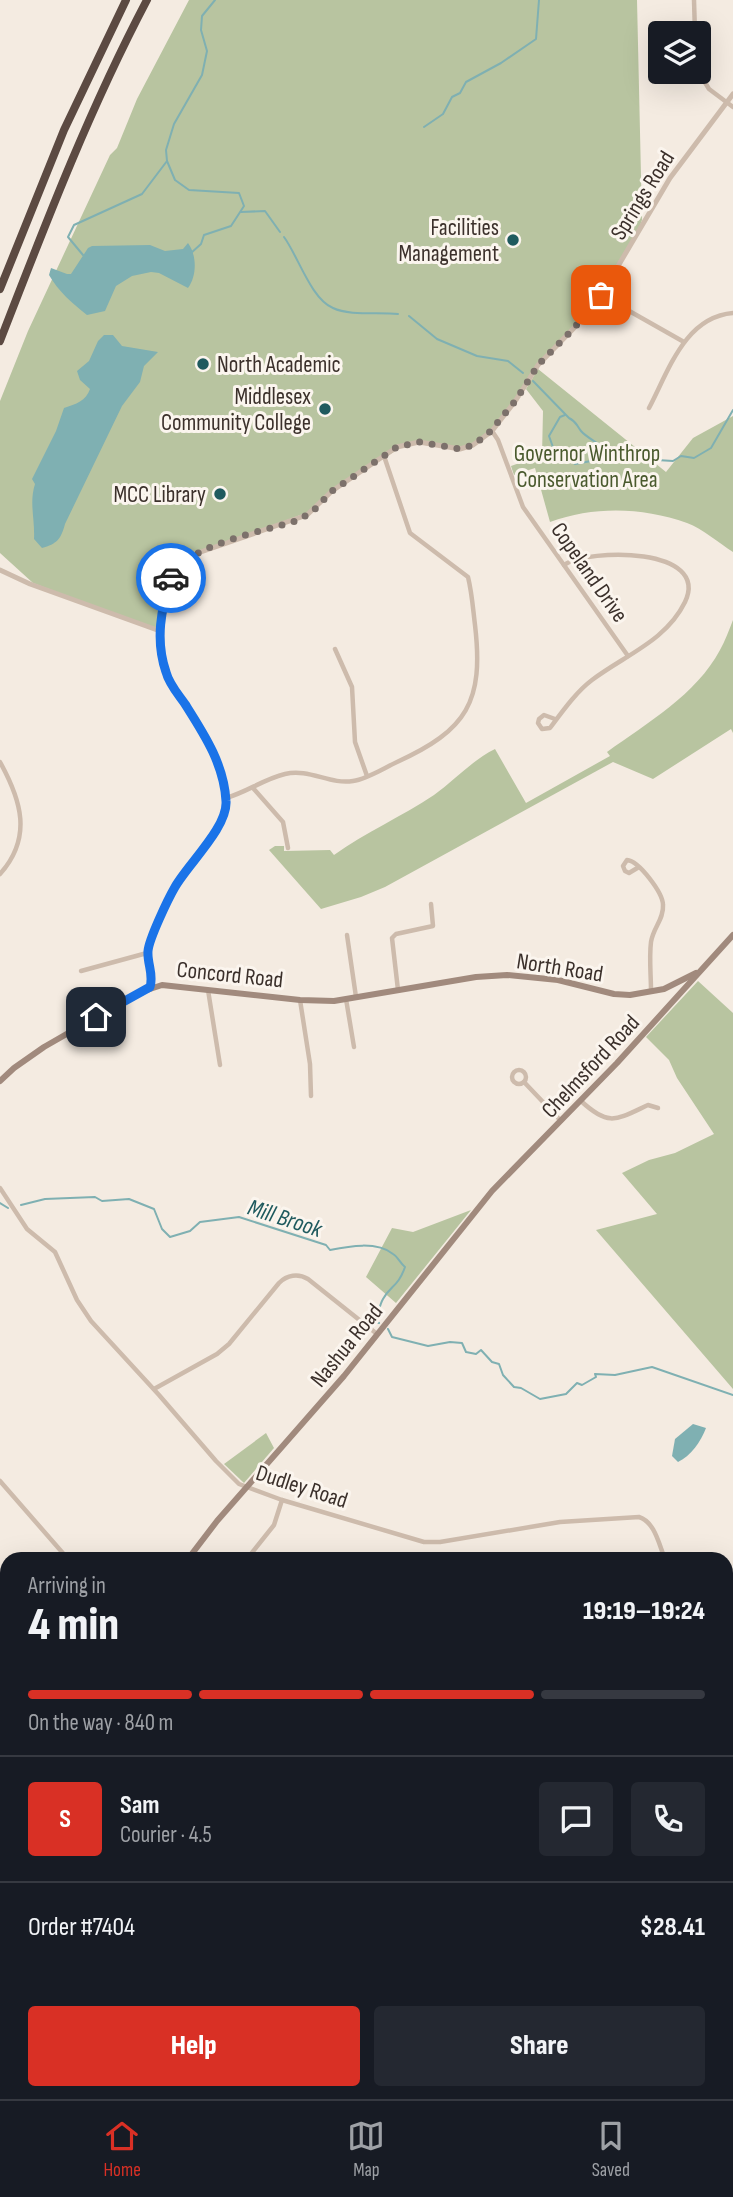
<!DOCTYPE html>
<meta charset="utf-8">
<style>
:root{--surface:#171b24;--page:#242831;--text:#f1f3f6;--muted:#9ea1a6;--line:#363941;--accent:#d93025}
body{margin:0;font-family:"Sofia Sans Condensed",sans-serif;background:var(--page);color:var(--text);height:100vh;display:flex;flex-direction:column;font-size:26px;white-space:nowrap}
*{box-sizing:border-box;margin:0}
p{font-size:23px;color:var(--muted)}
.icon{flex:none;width:38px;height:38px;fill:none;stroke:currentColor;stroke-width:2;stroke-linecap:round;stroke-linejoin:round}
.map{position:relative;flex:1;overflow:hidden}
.sheet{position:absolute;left:0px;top:1552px;width:733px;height:548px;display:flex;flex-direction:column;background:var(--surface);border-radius:21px 21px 0 0;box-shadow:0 7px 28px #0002}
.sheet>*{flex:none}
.buttons{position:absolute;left:648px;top:21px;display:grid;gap:14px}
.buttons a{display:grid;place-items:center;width:63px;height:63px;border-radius:7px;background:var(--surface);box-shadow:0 7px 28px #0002;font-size:35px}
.pin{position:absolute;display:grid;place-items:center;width:60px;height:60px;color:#fff;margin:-30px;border-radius:14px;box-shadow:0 4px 10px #0006}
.courier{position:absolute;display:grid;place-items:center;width:70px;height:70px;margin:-35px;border:5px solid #1a73e8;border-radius:50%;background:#fff;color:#222;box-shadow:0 2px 9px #0007}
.summary em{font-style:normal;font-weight:800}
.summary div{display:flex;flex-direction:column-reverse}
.summary{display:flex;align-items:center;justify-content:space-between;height:119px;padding:0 28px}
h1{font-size:46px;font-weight:800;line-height:52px}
.bar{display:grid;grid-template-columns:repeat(4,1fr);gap:10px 7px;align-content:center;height:84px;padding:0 28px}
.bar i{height:9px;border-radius:5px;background:var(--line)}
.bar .selected{background:var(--accent)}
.bar p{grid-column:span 4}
.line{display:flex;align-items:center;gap:18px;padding:0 28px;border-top:2px solid var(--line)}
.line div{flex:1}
.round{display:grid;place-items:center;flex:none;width:74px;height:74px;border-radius:7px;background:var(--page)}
.cta{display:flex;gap:14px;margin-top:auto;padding:14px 28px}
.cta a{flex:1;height:80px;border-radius:7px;background:var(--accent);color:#fff;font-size:28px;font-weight:800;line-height:80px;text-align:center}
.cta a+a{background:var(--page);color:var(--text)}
.dock{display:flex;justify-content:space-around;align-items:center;height:98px;border-top:2px solid var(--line);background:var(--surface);font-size:19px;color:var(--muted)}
.dock a{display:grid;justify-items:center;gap:4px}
.dock .selected{color:var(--accent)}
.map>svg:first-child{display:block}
.green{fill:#b8c4a0}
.water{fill:#7fb0b2}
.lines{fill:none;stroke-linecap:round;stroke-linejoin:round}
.stream{stroke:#7fb0b2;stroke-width:2}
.minor{stroke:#cdbbac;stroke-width:4.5}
.tertiary{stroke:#cdbbac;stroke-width:5}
.secondary{stroke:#a18a7d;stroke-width:6}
.motorway{stroke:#5c4a42;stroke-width:8}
.done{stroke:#7c716b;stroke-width:7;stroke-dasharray:0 12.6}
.route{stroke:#1a73e8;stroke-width:9}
.poi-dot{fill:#1f5a5e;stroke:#fbf5ee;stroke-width:2.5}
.labels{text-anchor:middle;stroke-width:6;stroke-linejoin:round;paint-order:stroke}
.street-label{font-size:23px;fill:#3b302b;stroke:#fbf5ee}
.poi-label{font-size:23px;fill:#3b302b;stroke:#fbf5ee;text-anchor:end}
.park-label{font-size:23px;fill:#4a5a2e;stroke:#fbf5ee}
.water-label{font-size:24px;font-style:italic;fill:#1f5a5e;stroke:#fbf5ee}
</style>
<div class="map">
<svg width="733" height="2099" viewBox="0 0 733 2099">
<rect width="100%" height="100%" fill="#f4ebe1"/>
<!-- green -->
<g class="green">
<path d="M189 0H637L642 220 635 240 601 295 538 365 504 417 473 445 460 449 408 443 332 491 314 510 195 554 176 567 161 608 160 631 33 583 0 553V401L28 331 110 155 117 148 137 99Z"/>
<path d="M538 369 666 472 693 438 733 416V552C719 543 703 529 687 523 642 507 594 506 550 522L535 468 514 475 511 466 542 455 543 411 526 389Z"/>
<path d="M733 620V733L731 729 653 779 613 762 385 887 361 897 321 909 269 850 275 846H284V851L330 850 334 855C366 832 401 817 434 795 455 780 471 761 495 749L526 803 610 756 607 752C647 723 696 695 720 650 725 641 729 630 733 620Z"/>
<path d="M698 981 733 1013V1389L596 1230 657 1214 622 1173 649 1160 675 1153 714 1134 677 1078 669 1060 646 1037Z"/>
<path d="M471 1210 396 1303 366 1277 392 1228 413 1232Z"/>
<path d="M266 1433 274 1448 244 1483 224 1464Z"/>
</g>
<!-- water -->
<g class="water">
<path d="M188 243C197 255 197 276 188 288L159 273 151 272 132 276 116 286 105 311 87 315C73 304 58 291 49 275L51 268 67 274H71L88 248 92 246 150 245 165 251 183 249Z"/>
<path d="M104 335H113L122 346 158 352 144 366 140 382 122 406 65 524C61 539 57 544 42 548L34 539C35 518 29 503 35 484L32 479 56 431 64 408C76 404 86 401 90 389L80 380 77 371 89 361 98 341Z"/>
<path d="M693 1424 706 1428C701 1441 691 1456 678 1462L672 1456 675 1439Z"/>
<path d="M733 1889V1977H726V1890Z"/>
</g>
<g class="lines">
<!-- stream -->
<g class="stream">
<path d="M424 127 443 114 452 97 460 93 466 82 501 63 536 39 539 0"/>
<path d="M241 212 265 211 280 232"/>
<path d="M284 237C298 256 311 299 333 308 349 316 379 312 398 314"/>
<path d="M191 253 201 244 204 235 231 226 244 206 239 193 189 190 175 180 167 161 166 150 174 124 202 75 207 51 201 30 202 16 215 0"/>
<path d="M83 255 68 237 74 225 142 194 167 161"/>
<path d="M409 316 437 339 477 356 508 361 523 373"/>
<path d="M533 381 569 418C577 422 576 425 581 431 587 438 599 443 607 451L624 449 657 460 673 461 681 456 694 458 711 448 733 410"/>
<path d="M565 415 560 417 549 436 554 450 575 464 602 459 607 451"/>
<path d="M0 1203 8 1208"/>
<path d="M21 1205 45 1199 95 1197 102 1201 129 1199 154 1209 162 1229 170 1237 190 1231 200 1222 239 1217 326 1245 330 1250C349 1246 377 1241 393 1254 398 1257 400 1263 405 1267 398 1287 391 1285 383 1299 379 1306 379 1313 375 1321L379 1323"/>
<path d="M388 1329 392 1337 428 1346 450 1342 462 1343 466 1352 476 1354 481 1350 492 1362 499 1364 503 1375 514 1387 521 1388 540 1399 566 1394 577 1383 582 1385 596 1377 595 1374 615 1375 652 1367 733 1395"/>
<path d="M449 2093 451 2099"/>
</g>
<!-- minor -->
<g class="minor">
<path d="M694 0 695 33"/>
<path d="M698 71 709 89 733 107"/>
<path d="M601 295 684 342"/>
<path d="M649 408C669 370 685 317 733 313"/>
<path d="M492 431 498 440 523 507 628 656"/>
<path d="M335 649 352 687 355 742 367 776"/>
<path d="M555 719 544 715 539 719 538 723 542 729 550 728C562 712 576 692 592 680 625 655 666 641 685 602 711 547 589 548 564 565"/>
<path d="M0 762C21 800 33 837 0 874"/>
<path d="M253 788 283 822 288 848"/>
<path d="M226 798C247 792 264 779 285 774 309 768 330 785 353 781 367 779 384 768 397 762 467 730 484 702 475 625 473 609 472 593 468 577L410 533 384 456"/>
<path d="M639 867 629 873 625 871 623 866 627 860C639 861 663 893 663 905 664 919 653 928 651 942 649 958 651 975 651 991"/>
<path d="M347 935 356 997"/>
<path d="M81 971 147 953"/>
<path d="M208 990 220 1065"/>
<path d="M398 990 392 938 396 934 433 926 431 904"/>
<path d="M346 999 354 1047"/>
<path d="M300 1000 310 1064 311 1096"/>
<circle cx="519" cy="1077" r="7"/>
<path d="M524 1082 561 1121"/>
<path d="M581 1101C609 1127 616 1120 648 1105L658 1108"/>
<path d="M0 1188 27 1229 55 1252 77 1300 91 1321 159 1395 216 1461 239 1484 282 1500 424 1542H440L560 1522 639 1517C655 1522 659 1545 665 1559"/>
<path d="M154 1389 217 1354 229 1344 279 1283C287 1275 298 1273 308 1279L377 1334"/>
<path d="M0 1481 68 1559"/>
<path d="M247 1559 274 1525 282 1500"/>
<path d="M0 1608 7 1616"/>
<path d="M726 1690 733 1697"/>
<path d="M0 1693 7 1704"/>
<path d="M0 1760H7"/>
<path d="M0 1968 7 1969"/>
<path d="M0 2013 7 1996"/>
<path d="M0 2047 7 2050"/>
<path d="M133 2093 156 2099"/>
<path d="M299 2093 305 2099"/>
<path d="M218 2099 220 2093"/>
<path d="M340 2099 343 2093"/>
</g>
<!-- tertiary -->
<g class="tertiary">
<path d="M0 570 30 584 160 631"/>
<path d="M150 987 152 979 147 953 149 943 174 889 216 829 226 807V795L212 747 170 682 163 664 160 621 161 608 176 567 195 554 307 515 332 491 397 447 419 442 460 449 473 445 492 431 516 400 538 365 574 328 601 295 670 178 733 94"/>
</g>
<!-- secondary -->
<g class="secondary">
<path d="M0 1081 14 1068 44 1047 138 993 162 985 300 1000 334 1001 476 977 507 975 558 980 614 994 630 995 664 989 696 973"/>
<path d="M188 1559 217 1521 344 1376 492 1191 617 1063 733 935"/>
<path d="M0 1889 7 1872"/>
</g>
<!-- motorway -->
<g class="motorway">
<path d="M0 289 64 130 126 0"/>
<path d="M0 341C45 225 89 110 147 0"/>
</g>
</g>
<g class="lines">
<!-- done -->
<path class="done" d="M171 578C184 545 266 531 299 520L314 510 332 491 397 447 419 442 460 449 473 445 488 434 516 400 538 365 574 328 601 295"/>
<!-- route -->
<path class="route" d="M96 1017 150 987C154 974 147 964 148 951 149 939 168 899 175 887 188 864 228 827 226 801 224 764 204 734 185 704 178 694 169 684 166 672 155 640 161 609 171 578"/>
</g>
<!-- markers -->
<g class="poi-dot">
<circle cx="513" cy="240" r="7"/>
<circle cx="203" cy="364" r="7"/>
<circle cx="325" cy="409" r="7"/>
<circle cx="220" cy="494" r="7"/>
</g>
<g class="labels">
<!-- street labels -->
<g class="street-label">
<text transform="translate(642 195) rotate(-58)" y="8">Springs Road</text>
<text transform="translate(590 572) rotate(55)" y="8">Copeland Drive</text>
<text transform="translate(560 967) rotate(9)" y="8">North Road</text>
<text transform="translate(230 974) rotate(6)" y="8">Concord Road</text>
<text transform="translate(590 1066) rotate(-47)" y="8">Chelmsford Road</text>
<text transform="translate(346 1345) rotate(-51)" y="8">Nashua Road</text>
<text transform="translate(302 1486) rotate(18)" y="8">Dudley Road</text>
</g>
<!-- poi labels -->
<g class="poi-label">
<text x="499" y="235">Facilities<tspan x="499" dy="26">Management</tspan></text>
<text x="217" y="372" text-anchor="start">North Academic</text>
<text x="311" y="404">Middlesex<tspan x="311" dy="26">Community College</tspan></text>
<text x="206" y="502">MCC Library</text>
</g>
<!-- park labels -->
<g class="park-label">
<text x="587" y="461">Governor Winthrop<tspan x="587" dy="26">Conservation Area</tspan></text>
</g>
<!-- water labels -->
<g class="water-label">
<text transform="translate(285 1218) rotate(18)" y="8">Mill Brook</text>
</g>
</g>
</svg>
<div class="buttons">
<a><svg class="icon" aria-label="layers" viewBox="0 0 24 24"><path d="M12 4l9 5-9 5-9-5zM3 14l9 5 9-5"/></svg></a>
</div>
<div class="pin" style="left:601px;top:295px;background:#ea580c"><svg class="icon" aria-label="bag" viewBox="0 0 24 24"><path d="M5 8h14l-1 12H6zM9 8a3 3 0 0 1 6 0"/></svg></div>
<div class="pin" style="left:96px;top:1017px;background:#1f2937"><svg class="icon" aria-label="home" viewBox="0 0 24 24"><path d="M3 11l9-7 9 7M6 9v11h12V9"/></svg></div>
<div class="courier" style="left:171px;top:578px"><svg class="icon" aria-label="car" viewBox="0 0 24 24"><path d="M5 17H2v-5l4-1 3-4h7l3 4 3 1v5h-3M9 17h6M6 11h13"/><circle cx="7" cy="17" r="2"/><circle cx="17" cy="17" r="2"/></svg></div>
<section class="sheet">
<div class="summary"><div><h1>4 min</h1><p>Arriving in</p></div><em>19:19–19:24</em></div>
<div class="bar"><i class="selected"></i><i class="selected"></i><i class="selected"></i><i></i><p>On the way · 840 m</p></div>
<div class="line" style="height:126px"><b class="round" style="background:var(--accent);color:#fff">S</b><div><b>Sam</b><p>Courier · 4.5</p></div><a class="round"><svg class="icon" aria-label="chat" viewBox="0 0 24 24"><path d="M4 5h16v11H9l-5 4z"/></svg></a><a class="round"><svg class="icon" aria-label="phone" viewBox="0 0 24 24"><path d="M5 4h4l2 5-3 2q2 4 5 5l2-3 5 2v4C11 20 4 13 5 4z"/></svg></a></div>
<div class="line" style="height:91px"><div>Order #7404</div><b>$28.41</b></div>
<div class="cta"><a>Help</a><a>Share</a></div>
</section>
</div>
<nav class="dock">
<a class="selected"><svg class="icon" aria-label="home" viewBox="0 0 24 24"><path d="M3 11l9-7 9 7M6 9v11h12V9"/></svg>Home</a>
<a><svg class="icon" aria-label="map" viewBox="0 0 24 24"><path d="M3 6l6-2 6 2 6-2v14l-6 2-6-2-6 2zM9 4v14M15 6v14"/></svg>Map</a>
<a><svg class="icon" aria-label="saved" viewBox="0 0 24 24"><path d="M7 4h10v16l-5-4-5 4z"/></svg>Saved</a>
</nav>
